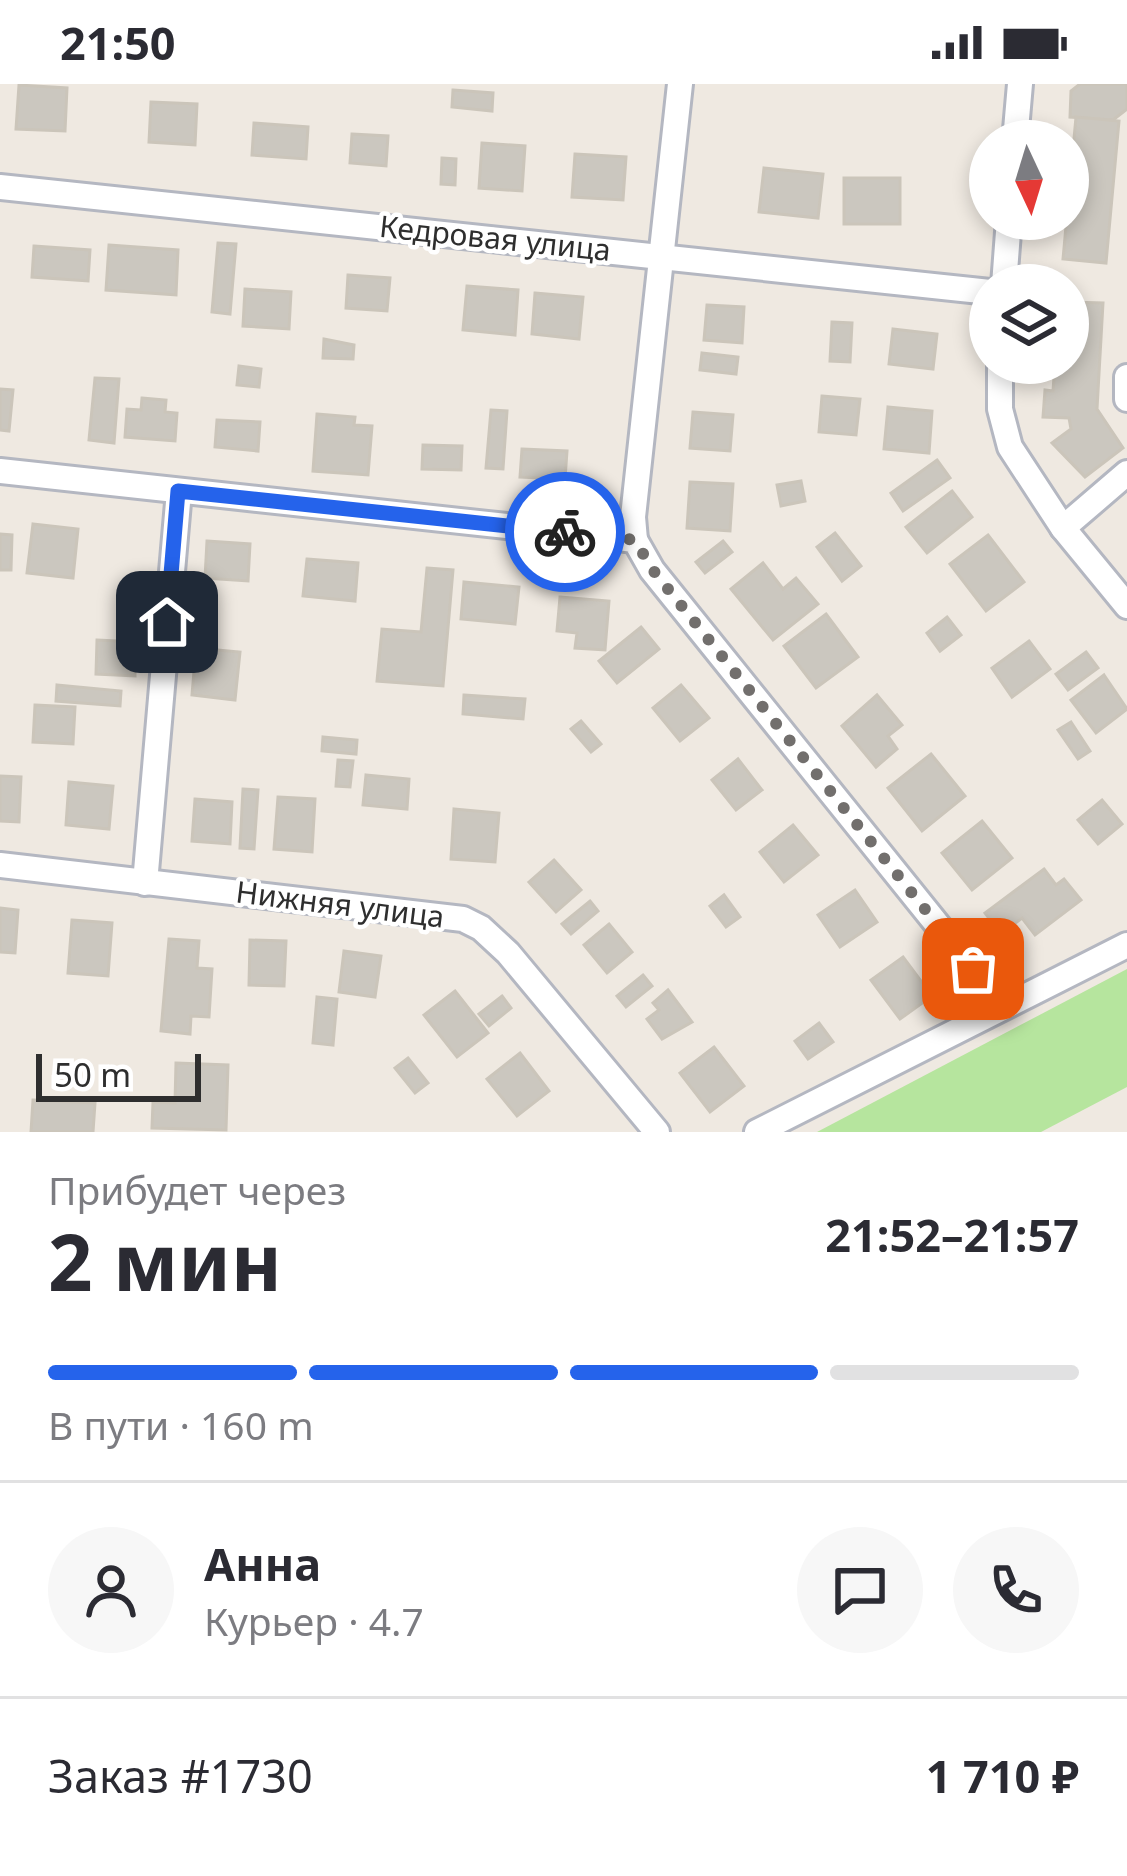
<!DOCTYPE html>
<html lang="ru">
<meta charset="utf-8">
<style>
:root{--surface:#fff;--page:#f7f7f7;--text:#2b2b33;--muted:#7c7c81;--line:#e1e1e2;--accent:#2563eb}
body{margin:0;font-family:"Noto Sans",sans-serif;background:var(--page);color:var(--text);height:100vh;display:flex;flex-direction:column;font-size:45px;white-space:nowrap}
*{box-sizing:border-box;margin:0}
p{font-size:39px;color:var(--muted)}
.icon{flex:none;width:66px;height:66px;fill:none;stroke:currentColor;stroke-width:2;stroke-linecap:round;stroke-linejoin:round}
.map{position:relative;height:1048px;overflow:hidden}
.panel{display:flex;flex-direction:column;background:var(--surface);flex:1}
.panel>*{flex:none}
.needle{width:78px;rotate:176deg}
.buttons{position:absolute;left:969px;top:36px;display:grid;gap:24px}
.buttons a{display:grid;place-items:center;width:120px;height:120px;border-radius:50%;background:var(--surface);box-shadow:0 6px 18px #0003;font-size:60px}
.scale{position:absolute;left:36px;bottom:30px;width:165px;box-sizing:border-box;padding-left:12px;border:6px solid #2e2e2e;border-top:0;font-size:33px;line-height:42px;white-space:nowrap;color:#2e2e2e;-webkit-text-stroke:9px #fff;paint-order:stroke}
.pin{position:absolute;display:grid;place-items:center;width:102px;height:102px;color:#fff;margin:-51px;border-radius:24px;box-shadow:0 6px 18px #0006}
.courier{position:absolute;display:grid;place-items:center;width:120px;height:120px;margin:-60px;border:9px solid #2563eb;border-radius:50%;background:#fff;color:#222;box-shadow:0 3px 15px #0007}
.overview em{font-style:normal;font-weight:700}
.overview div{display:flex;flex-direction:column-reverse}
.overview{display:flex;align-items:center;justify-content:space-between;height:204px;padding:0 48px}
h1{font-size:78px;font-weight:700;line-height:90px}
.bar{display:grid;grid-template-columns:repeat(4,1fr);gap:18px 12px;align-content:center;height:144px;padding:0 48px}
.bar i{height:15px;border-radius:9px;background:var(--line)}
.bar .selected{background:var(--accent)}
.bar p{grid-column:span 4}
.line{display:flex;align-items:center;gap:30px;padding:0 48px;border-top:3px solid var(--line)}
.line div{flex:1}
.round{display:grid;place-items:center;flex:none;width:126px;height:126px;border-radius:63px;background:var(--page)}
.status{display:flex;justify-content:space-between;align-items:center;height:84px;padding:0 60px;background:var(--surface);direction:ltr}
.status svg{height:33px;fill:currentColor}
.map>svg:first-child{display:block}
.green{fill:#b6e59e}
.building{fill:#cbc7bf;stroke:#cbc5ba;stroke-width:3}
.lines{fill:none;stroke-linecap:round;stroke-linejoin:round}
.minor-casing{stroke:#b4b7c1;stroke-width:30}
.minor{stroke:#fff;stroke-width:24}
.done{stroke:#726f6d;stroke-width:12;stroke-dasharray:0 21.6}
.route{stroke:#2563eb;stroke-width:15}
.labels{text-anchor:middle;stroke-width:9;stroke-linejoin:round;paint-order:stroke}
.street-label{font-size:30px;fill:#2e2e2e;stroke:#fff}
</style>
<div class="status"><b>21:50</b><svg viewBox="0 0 49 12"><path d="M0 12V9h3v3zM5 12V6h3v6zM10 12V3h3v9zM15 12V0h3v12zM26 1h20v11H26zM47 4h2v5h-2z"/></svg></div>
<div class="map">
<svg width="1127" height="1048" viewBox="0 0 1127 1048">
<rect width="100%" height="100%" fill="#efe9e1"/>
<!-- green -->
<path class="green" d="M1127 885V1003L1041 1048H817Z"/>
<!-- building -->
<g class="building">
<path d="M1080 0H1127V25L1113 36 1070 33 1071 7Z"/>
<path d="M19 1 67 4 65 47 16 45Z"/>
<path d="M453 6 493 9 492 27 452 23Z"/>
<path d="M151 18 197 20 195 61 149 58Z"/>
<path d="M1076 33 1119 37 1106 179 1063 175Z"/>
<path d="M254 39 308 43 306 75 252 71Z"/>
<path d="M352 50 388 52 386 82 350 79Z"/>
<path d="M482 59 525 62 522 107 479 104Z"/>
<path d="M575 70 626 73 623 116 572 113Z"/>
<path d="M442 74 456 75 455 101 441 100Z"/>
<path d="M764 84 823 90 818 134 759 128Z"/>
<rect x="844" y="94" width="56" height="46"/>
<path d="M218 159 236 160 230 230 212 228Z"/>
<path d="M109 161 178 166 176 211 106 206Z"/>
<path d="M34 162 90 166 88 197 32 193Z"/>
<path d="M348 191 390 194 387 227 346 224Z"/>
<path d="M467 202 518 206 515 251 463 246Z"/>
<path d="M245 205 291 208 289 245 243 242Z"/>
<path d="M535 209 583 213 579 255 532 250Z"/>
<path d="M1068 218 1103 219 1097 325 1123 364 1085 393 1052 359 1071 345 1069 334 1043 333 1045 306 1053 307 1055 279H1068Z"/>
<path d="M707 221 744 223 742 259 704 256Z"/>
<path d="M832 238 852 239 850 278 830 277Z"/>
<path d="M893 245 937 250 933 285 889 280Z"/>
<path d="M324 255 354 261 353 275 323 274Z"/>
<path d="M702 269 738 273 736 290 700 286Z"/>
<path d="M239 282 261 285 259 303 237 301Z"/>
<path d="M95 294 119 295 114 359 89 356Z"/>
<path d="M0 305 13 306 9 347 0 346Z"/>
<path d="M822 312 860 315 856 351 819 348Z"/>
<path d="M142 314 166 316 165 328 177 329 175 357 125 353 127 325 141 326Z"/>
<path d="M888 323 932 327 929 369 884 365Z"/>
<path d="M491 326 507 327 503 385 486 384Z"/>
<path d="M693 328 733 331 730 367 690 364Z"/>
<path d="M317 330 355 333 354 341 372 342 368 391 313 387Z"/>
<path d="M217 336 260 338 258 367 215 363Z"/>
<path d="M423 361 462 362 461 386 422 385Z"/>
<path d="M522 365 567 367 565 395 520 393Z"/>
<path d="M937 376 950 394 903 427 891 409Z"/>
<path d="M801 397 805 417 781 422 777 401Z"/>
<path d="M690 398 733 400 730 447 687 444Z"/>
<path d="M952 407 972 433 927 469 906 443Z"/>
<path d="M33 440 78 445 73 494 27 489Z"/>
<path d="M835 449 861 482 842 497 817 463Z"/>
<path d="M0 450 12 451 11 486H0Z"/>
<path d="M988 451 1024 498 986 527 950 480Z"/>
<path d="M207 457 250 460 248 497 205 494Z"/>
<path d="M723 457 732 468 705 489 696 478Z"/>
<path d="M307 475 358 479 355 517 303 512Z"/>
<path d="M763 479 783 505 796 494 818 520 773 556 731 505Z"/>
<path d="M427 484 453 486 443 602 377 597 382 545 421 548Z"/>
<path d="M464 498 519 503 515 540 461 535Z"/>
<path d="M560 513 609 517 605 566 575 564 577 549 557 547Z"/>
<path d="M826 530 858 573 816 604 784 562Z"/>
<path d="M947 533 961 551 940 567 927 549Z"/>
<path d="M641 543 659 565 617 599 599 577Z"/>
<path d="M97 556 135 558V592L96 590Z"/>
<path d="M1029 557 1050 585 1012 613 992 584Z"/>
<path d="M196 564 240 568 235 616 192 611Z"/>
<path d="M1086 568 1098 584 1068 606 1056 590Z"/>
<path d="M1104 591 1127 625 1096 649 1071 616Z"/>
<path d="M57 601 121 607 120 622 56 617Z"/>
<path d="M681 601 709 634 680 657 653 624Z"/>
<path d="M464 611 525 615 523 635 463 630Z"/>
<path d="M877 611 902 641 888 652 897 665 876 683 842 642Z"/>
<path d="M35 621 75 623 73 660 33 658Z"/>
<path d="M581 637 601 660 591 668 571 645Z"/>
<path d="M1071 638 1090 667 1078 675 1058 646Z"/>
<path d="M323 653 357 656 356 670 322 667Z"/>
<path d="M931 670 965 712 922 747 888 704Z"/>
<path d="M738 675 762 706 736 726 712 696Z"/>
<path d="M338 676 353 677 350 703 336 702Z"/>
<path d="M366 691 409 695 407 725 363 721Z"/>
<path d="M0 692 21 693 19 738 0 737Z"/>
<path d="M69 698 113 702 109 745 66 741Z"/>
<path d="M243 705 258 706 254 765 240 764Z"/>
<path d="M278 713 315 715 312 768 274 765Z"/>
<path d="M195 715 232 718 230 760 192 757Z"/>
<path d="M1102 716 1122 740 1098 760 1078 736Z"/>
<path d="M454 725 499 729 495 778 451 775Z"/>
<path d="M982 737 1012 774 972 806 942 769Z"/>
<path d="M793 741 818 771 784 798 760 768Z"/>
<path d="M554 776 581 806 556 828 529 798Z"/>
<path d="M1044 785 1056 801 1064 795 1081 816 1035 851 1022 834 1001 850 985 829Z"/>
<path d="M855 806 877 838 840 863 818 831Z"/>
<path d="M724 811 740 833 726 843 710 822Z"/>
<path d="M590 817 598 827 571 850 562 840Z"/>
<path d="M0 824 18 826 15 869 0 868Z"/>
<path d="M72 836 112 839 108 892 68 889Z"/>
<path d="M609 840 632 868 607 889 584 861Z"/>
<path d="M169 855 199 857 197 884 212 885 209 933 191 932 190 950 161 947Z"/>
<path d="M250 856 286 857 284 902 249 901Z"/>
<path d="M344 867 381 872 375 913 339 908Z"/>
<path d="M903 873 932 912 900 935 871 896Z"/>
<path d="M643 891 652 902 626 923 617 912Z"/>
<path d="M668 906 692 938 662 955 647 935 659 926 653 919Z"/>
<path d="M455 907 488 949 457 973 424 931Z"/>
<path d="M502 912 511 924 489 942 479 930Z"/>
<path d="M317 913 337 915 333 961 313 959Z"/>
<path d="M819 939 833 958 808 975 795 957Z"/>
<path d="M714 963 744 1002 710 1028 680 989Z"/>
<path d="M520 969 549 1007 517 1032 487 995Z"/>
<path d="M408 974 428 999 415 1009 395 984Z"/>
<path d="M176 979 228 981 226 1046 152 1044 153 1018 175 1019Z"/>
<path d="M33 1016 95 1019 93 1048H31Z"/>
</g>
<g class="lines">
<defs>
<g id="minor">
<path d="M1015 57 1020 0"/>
<path d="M0 103 990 208"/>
<path d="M1004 201 1009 135"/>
<path d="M1000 279V325L1010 363 1063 444 1127 522"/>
<path d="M1127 293V315"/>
<path d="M0 387 635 456 652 486 1002 921"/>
<path d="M1063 444 1127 389"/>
<path d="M635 456 633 433 680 0"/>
<path d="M0 781 463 835 481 844 508 869 657 1048"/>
<path d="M145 799 179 407"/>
<path d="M757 1048 1127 861"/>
</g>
</defs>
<!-- minor casing -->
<use href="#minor" class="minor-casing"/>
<!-- minor -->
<use href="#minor" class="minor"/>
</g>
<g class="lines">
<!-- done -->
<path class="done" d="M565 448 635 456 652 485 973 885"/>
<!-- route -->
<path class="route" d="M167 538 178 407 565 448"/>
</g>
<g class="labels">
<!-- street labels -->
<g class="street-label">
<text transform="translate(495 155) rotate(6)" y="10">Кедровая улица</text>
<text transform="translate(340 821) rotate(7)" y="10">Нижняя улица</text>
</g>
</g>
</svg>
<div class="buttons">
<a><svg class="needle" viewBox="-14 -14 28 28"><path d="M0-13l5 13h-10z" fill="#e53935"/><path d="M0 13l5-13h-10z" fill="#7c7c81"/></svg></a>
<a><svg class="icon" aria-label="layers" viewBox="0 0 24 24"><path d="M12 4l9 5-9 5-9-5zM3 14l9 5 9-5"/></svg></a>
</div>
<div class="scale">50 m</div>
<div class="pin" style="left:973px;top:885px;background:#ea580c"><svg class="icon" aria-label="bag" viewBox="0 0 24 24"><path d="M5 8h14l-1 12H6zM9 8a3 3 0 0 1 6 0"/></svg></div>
<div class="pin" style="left:167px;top:538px;background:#1f2937"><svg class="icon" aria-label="home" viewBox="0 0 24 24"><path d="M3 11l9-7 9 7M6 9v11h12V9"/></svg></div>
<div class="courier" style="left:565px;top:448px"><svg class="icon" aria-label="bike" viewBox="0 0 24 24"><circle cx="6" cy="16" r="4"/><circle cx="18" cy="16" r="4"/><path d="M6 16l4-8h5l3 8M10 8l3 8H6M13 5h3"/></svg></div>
</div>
<section class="panel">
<div class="overview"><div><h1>2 мин</h1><p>Прибудет через</p></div><em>21:52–21:57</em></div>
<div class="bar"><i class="selected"></i><i class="selected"></i><i class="selected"></i><i></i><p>В пути · 160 m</p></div>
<div class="line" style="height:216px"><a class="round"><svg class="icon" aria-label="person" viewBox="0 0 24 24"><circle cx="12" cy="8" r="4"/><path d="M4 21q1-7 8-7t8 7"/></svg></a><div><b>Анна</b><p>Курьер · 4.7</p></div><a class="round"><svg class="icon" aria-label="chat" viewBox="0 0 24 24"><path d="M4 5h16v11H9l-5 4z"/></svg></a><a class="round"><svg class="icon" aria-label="phone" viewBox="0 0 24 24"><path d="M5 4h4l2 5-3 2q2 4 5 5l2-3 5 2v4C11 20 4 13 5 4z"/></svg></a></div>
<div class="line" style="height:156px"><div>Заказ #1730</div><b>1 710 ₽</b></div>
</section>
